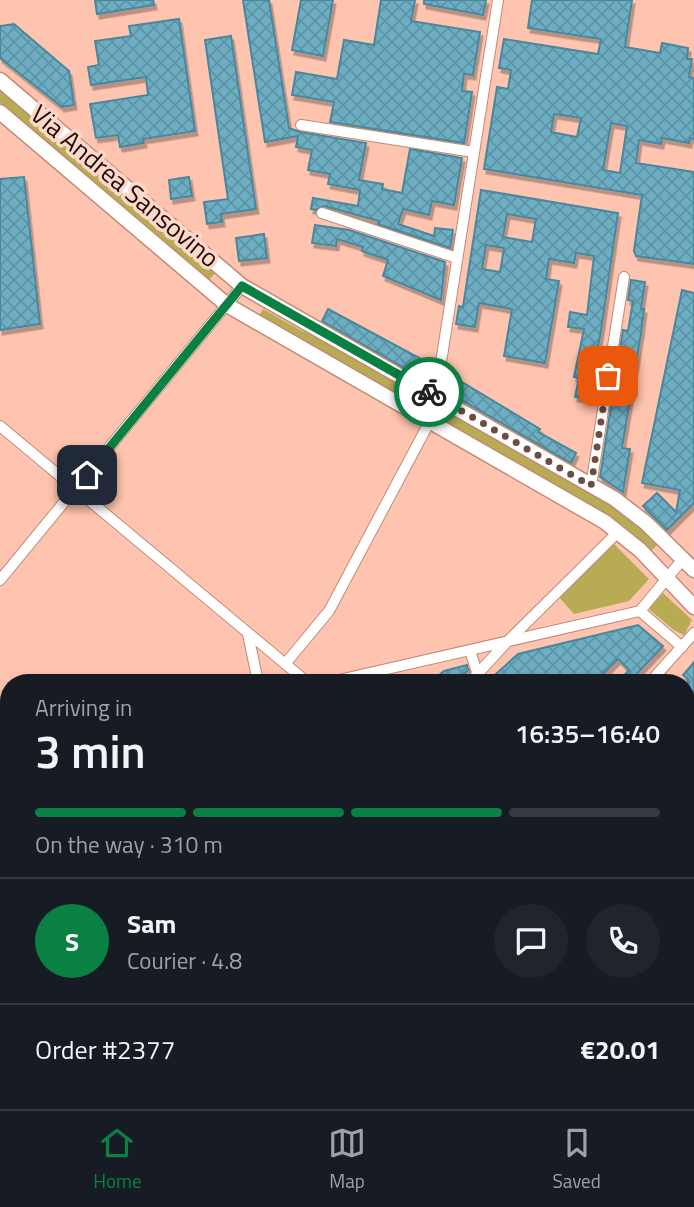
<!DOCTYPE html>
<meta charset="utf-8">
<style>
:root{--surface:#171b24;--page:#20242c;--text:#f1f3f6;--muted:#9ea1a6;--line:#363941;--accent:#0b8043}
body{margin:0;font-family:"Titillium Web",sans-serif;background:var(--page);color:var(--text);height:100vh;display:flex;flex-direction:column;font-size:26px;white-space:nowrap}
*{box-sizing:border-box;margin:0}
p{font-size:23px;color:var(--muted)}
.icon{flex:none;width:38px;height:38px;fill:none;stroke:currentColor;stroke-width:2;stroke-linecap:round;stroke-linejoin:round}
.map{position:relative;flex:1;overflow:hidden}
.side{position:absolute;left:0px;top:674px;width:695px;height:436px;display:flex;flex-direction:column;background:var(--surface);border-radius:28px 28px 0 0;box-shadow:0 4px 10px #0003}
.side>*{flex:none}
.pin{position:absolute;display:grid;place-items:center;width:60px;height:60px;color:#fff;margin:-30px;border-radius:14px;box-shadow:0 4px 10px #0006}
.courier{position:absolute;display:grid;place-items:center;width:70px;height:70px;margin:-35px;border:5px solid #0b8043;border-radius:50%;background:#fff;color:#222;box-shadow:0 2px 9px #0007}
.head em{font-style:normal;font-weight:600}
.head div{display:flex;flex-direction:column-reverse}
.head{display:flex;align-items:center;justify-content:space-between;height:119px;padding:0 35px}
h1{font-size:46px;font-weight:600;line-height:52px}
.bar{display:grid;grid-template-columns:repeat(4,1fr);gap:10px 7px;align-content:center;height:84px;padding:0 35px}
.bar i{height:9px;border-radius:5px;background:var(--line)}
.bar .selected{background:var(--accent)}
.bar p{grid-column:span 4}
.line{display:flex;align-items:center;gap:18px;padding:0 35px;border-top:2px solid var(--line)}
.line div{flex:1}
.round{display:grid;place-items:center;flex:none;width:74px;height:74px;border-radius:37px;background:var(--page)}
.tabs{display:flex;justify-content:space-around;align-items:center;height:98px;border-top:2px solid var(--line);background:var(--surface);font-size:19px;color:var(--muted)}
.tabs a{display:grid;justify-items:center;gap:4px}
.tabs .selected{color:var(--accent)}
.map>svg:first-child{display:block}
.grass{fill:#b7ab53}
.building{fill:url(#building-cross-hatch);stroke:#47889d;stroke-width:2;fill-rule:evenodd;filter:url(#shadow)}
.lines{fill:none;stroke-linecap:round;stroke-linejoin:round}
.minor-casing{stroke:#c28b77;stroke-width:12}
.tertiary-casing{stroke:#c28b77;stroke-width:15}
.secondary-casing{stroke:#c28b77;stroke-width:17}
.minor{stroke:#fff;stroke-width:10}
.tertiary{stroke:#fff;stroke-width:12}
.secondary{stroke:#fff;stroke-width:14}
.tram{stroke:#4f332a;stroke-width:2}
.done{stroke:#6e4c41;stroke-width:7;stroke-dasharray:0 12.6}
.route{stroke:#0b8043;stroke-width:9}
.labels{text-anchor:middle;stroke-width:7;stroke-linejoin:round;paint-order:stroke}
.street-label{font-size:26px;fill:#200c06;stroke:#fcd8cb}
</style>
<div class="map">
<svg width="694" height="1109" viewBox="0 0 694 1109">
<defs>
<pattern id="building-cross-hatch" width="8" height="8" patternUnits="userSpaceOnUse" patternTransform="scale(1.75)"><rect width="8" height="8" fill="#6daec3"/><path d="M0 0l8 8M0 8l8-8" fill="none" stroke="#5e94a6"/></pattern>
<filter id="shadow"><feDropShadow dx="2.5" dy="4.5" stdDeviation="0" flood-color="#0004"/></filter>
</defs>
<rect width="100%" height="100%" fill="#ffc4af"/>
<!-- grass -->
<g class="grass">
<path d="M0 87 217 271 209 280 0 103Z"/>
<path d="M263 309 300 330 327 340 622 509 659 543 651 551 624 526 612 518 259 316Z"/>
<path d="M614 544 649 579 629 601 574 614 558 596Z"/>
<path d="M663 593 692 620 684 635 674 630 650 610V607Z"/>
<path d="M9 769V872L0 863V771Z"/>
</g>
<!-- building -->
<g class="building">
<path d="M95 0H153L154 5 97 14Z"/>
<path d="M243 0H269L289 128 300 132 366 143 359 180 383 184 382 189 402 193 410 149 462 158 454 205 432 201 429 215 403 209 398 224 434 236 435 228 453 230 450 248 378 224 379 221 324 206 316 210 311 209 313 198 358 206 360 190 328 184 330 174 308 170 312 150 296 147 298 136 265 142Z"/>
<path d="M301 0H333L323 56 292 50Z"/>
<path d="M381 0H415L411 21 480 32 473 75 464 74 462 91 472 92 464 143 330 122 334 102 292 95 296 72 337 79 344 40 374 45Z"/>
<path d="M424 0H486L483 15 424 4Z"/>
<path d="M532 0H632L625 47 660 53 662 43 688 48 687 59H692L689 77 694 78V139L690 138 689 143 662 138 661 144 639 140 636 163 694 172V264L636 256 634 251 642 195 484 169 497 87 508 89 511 70 499 68 504 39 598 54 601 39 528 28ZM554 114 581 118 577 137 551 132ZM611 123 627 126 620 173 603 170Z"/>
<path d="M179 19 195 131 143 139 144 143 120 147 118 135 96 138 90 104 148 95 146 77 91 85 88 67 99 65 95 41 131 36 129 26Z"/>
<path d="M14 24 69 71 74 105 62 107 0 58V26Z"/>
<path d="M231 36 256 209 221 214 222 222 207 224 204 202 228 199 205 40Z"/>
<path d="M24 177 40 324 0 330V179Z"/>
<path d="M189 177 192 196 171 199 169 180Z"/>
<path d="M481 190 618 213 601 331 590 386H593L591 399 575 397 579 378 574 377 584 329 568 327 570 312 587 315 594 256 576 253 574 263 549 259 546 279 559 281 545 363 504 356 512 309 479 303 475 327 456 324 459 306 463 307ZM507 214 536 219 532 242 503 237ZM486 245 504 248 500 272 482 269Z"/>
<path d="M315 225 349 230 445 262 441 300 383 276 388 260 362 251 363 247 337 239 336 246 312 243Z"/>
<path d="M264 234 267 258 239 261 236 238Z"/>
<path d="M631 280 645 282 641 309H644L641 333 622 448 630 449 623 492 600 477 623 330 628 331 633 301 628 300Z"/>
<path d="M682 290 694 293V503L667 530 643 506 657 493 676 512 680 490 642 483Z"/>
<path d="M328 309 425 361 424 375 420 377 322 321Z"/>
<path d="M452 376 540 429 538 432 576 453 571 463 444 390Z"/>
<path d="M638 625 663 646 629 682H618L629 670 618 659 603 674 612 682H487L518 654Z"/>
<path d="M694 662V751L686 743 688 679 683 675Z"/>
<path d="M467 665 468 670 456 682H431L444 671Z"/>
<path d="M686 765 694 774V815L690 819 686 814Z"/>
<path d="M694 849V919L686 915V857Z"/>
<path d="M317 1101H362L354 1109H310Z"/>
<path d="M365 1101H406L398 1109H373Z"/>
<path d="M434 1101H486L494 1109H426Z"/>
<path d="M613 1101H673L678 1109H604Z"/>
</g>
<g class="lines">
<defs>
<g id="minor">
<path d="M301 125 474 152"/>
<path d="M322 213 457 258"/>
<path d="M433 395 442 356 498 0"/>
<path d="M0 426 307 682"/>
<path d="M591 486 624 277"/>
<path d="M0 580 242 286"/>
<path d="M640 611 682 647"/>
<path d="M248 634 258 682"/>
<path d="M470 651 478 675"/>
<path d="M285 664 329 611 430 421"/>
<path d="M330 682 640 611 683 559"/>
<path d="M470 682 506 643 618 532"/>
<path d="M650 682 694 633"/>
<path d="M0 754 9 752"/>
<path d="M686 828 694 836"/>
<path d="M0 883 9 891"/>
<path d="M686 922 694 930"/>
<path d="M686 966 694 975"/>
<path d="M0 1026 9 1019"/>
<path d="M235 1101 244 1109"/>
<path d="M686 1101 691 1109"/>
<path d="M34 1109 40 1101"/>
<path d="M282 1109 289 1101"/>
</g>
<g id="tertiary">
<path d="M686 1016 694 1008"/>
<path d="M590 1109 598 1101"/>
</g>
<g id="secondary">
<path d="M0 80 242 286 615 499 646 523 694 570"/>
<path d="M0 112 227 305 605 522 640 550 694 607"/>
</g>
</defs>
<!-- minor casing -->
<use href="#minor" class="minor-casing"/>
<!-- tertiary casing -->
<use href="#tertiary" class="tertiary-casing"/>
<!-- secondary casing -->
<use href="#secondary" class="secondary-casing"/>
<!-- minor -->
<use href="#minor" class="minor"/>
<!-- tertiary -->
<use href="#tertiary" class="tertiary"/>
<!-- secondary -->
<use href="#secondary" class="secondary"/>
<!-- tram -->
<g class="tram">
<path d="M686 1008 694 1000"/>
<path d="M583 1109 591 1101"/>
</g>
</g>
<g class="lines">
<!-- done -->
<path class="done" d="M429 392 591 486 608 376"/>
<!-- route -->
<path class="route" d="M87 475 242 286 429 392"/>
</g>
<g class="labels">
<!-- street labels -->
<g class="street-label">
<text transform="translate(125 186) rotate(40)" y="9">Via Andrea Sansovino</text>
</g>
</g>
</svg>
<div class="pin" style="left:608px;top:376px;background:#ea580c"><svg class="icon" aria-label="bag" viewBox="0 0 24 24"><path d="M5 8h14l-1 12H6zM9 8a3 3 0 0 1 6 0"/></svg></div>
<div class="pin" style="left:87px;top:475px;background:#1f2937"><svg class="icon" aria-label="home" viewBox="0 0 24 24"><path d="M3 11l9-7 9 7M6 9v11h12V9"/></svg></div>
<div class="courier" style="left:429px;top:392px"><svg class="icon" aria-label="bike" viewBox="0 0 24 24"><circle cx="6" cy="16" r="4"/><circle cx="18" cy="16" r="4"/><path d="M6 16l4-8h5l3 8M10 8l3 8H6M13 5h3"/></svg></div>
<section class="side">
<div class="head"><div><h1>3 min</h1><p>Arriving in</p></div><em>16:35–16:40</em></div>
<div class="bar"><i class="selected"></i><i class="selected"></i><i class="selected"></i><i></i><p>On the way · 310 m</p></div>
<div class="line" style="height:126px"><b class="round" style="background:var(--accent);color:#fff">S</b><div><b>Sam</b><p>Courier · 4.8</p></div><a class="round"><svg class="icon" aria-label="chat" viewBox="0 0 24 24"><path d="M4 5h16v11H9l-5 4z"/></svg></a><a class="round"><svg class="icon" aria-label="phone" viewBox="0 0 24 24"><path d="M5 4h4l2 5-3 2q2 4 5 5l2-3 5 2v4C11 20 4 13 5 4z"/></svg></a></div>
<div class="line" style="height:91px"><div>Order #2377</div><b>€20.01</b></div>
</section>
</div>
<nav class="tabs">
<a class="selected"><svg class="icon" aria-label="home" viewBox="0 0 24 24"><path d="M3 11l9-7 9 7M6 9v11h12V9"/></svg>Home</a>
<a><svg class="icon" aria-label="map" viewBox="0 0 24 24"><path d="M3 6l6-2 6 2 6-2v14l-6 2-6-2-6 2zM9 4v14M15 6v14"/></svg>Map</a>
<a><svg class="icon" aria-label="saved" viewBox="0 0 24 24"><path d="M7 4h10v16l-5-4-5 4z"/></svg>Saved</a>
</nav>
